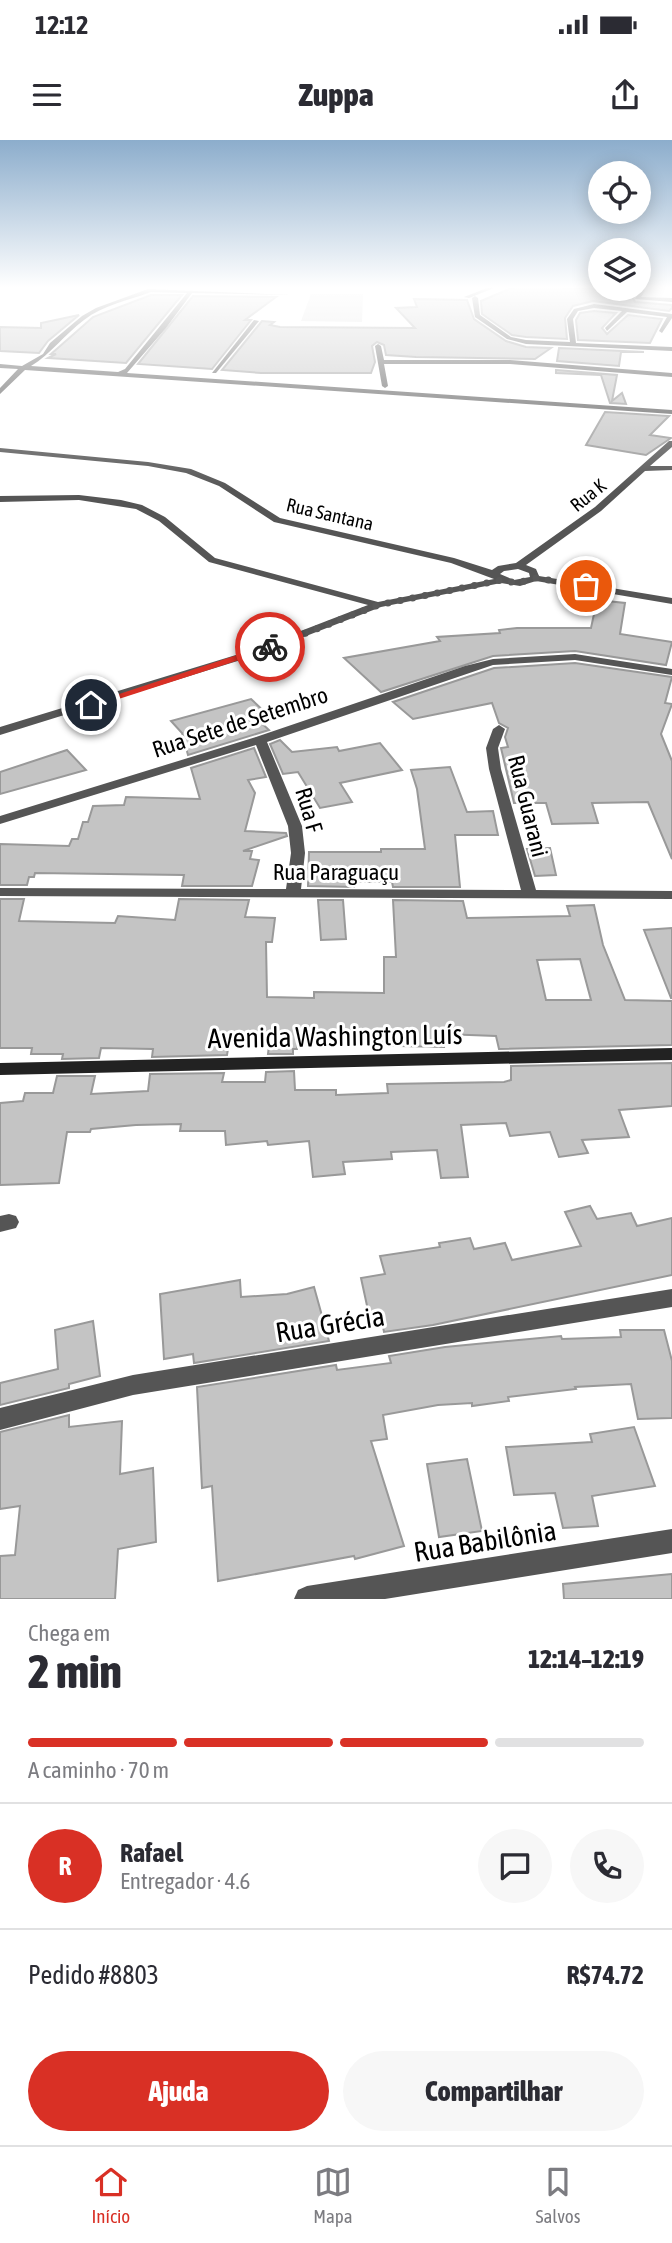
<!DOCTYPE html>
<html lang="pt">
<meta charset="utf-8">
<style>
:root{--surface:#fff;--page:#f7f7f7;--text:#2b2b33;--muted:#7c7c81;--line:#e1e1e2;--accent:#d93025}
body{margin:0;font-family:"Asap Condensed",sans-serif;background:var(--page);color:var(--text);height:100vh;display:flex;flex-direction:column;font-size:26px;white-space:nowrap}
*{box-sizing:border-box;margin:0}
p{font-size:23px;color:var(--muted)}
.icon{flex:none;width:38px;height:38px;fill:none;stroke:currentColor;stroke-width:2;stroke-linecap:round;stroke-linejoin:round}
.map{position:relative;height:1459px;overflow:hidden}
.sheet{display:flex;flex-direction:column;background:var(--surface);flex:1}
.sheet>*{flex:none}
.controls{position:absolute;left:588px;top:21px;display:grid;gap:14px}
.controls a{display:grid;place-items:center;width:63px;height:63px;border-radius:50%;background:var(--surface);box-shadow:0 4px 18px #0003;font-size:35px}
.pin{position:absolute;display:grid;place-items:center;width:60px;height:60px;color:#fff;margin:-30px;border:4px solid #fff;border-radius:50%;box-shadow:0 2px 7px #0007}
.courier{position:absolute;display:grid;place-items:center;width:70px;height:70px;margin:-35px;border:5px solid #d93025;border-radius:50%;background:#fff;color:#222;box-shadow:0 2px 9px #0007}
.summary em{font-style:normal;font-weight:800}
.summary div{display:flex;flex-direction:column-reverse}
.summary{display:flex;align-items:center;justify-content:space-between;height:119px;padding:0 28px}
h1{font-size:46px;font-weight:800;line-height:52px}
.bar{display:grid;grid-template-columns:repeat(4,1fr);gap:10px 7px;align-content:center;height:84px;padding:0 28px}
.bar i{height:9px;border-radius:5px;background:var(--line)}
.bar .active{background:var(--accent)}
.bar p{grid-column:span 4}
.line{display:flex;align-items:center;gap:18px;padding:0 28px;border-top:2px solid var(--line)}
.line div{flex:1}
.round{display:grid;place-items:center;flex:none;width:74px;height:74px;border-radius:37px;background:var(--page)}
.action{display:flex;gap:14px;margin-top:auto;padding:14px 28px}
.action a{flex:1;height:80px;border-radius:42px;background:var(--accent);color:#fff;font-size:28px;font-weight:800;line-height:80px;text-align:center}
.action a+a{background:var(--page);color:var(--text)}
.status{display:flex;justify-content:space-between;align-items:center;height:49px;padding:0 35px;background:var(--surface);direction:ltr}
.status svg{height:19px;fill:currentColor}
header{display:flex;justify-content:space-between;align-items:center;height:91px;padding:0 28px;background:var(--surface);font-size:32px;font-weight:800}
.tab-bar{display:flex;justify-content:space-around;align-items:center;height:98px;border-top:2px solid var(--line);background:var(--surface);font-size:19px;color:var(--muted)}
.tab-bar a{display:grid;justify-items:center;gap:4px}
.tab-bar .active{color:var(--accent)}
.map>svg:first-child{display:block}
.green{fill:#dcdcdc}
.building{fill:#c4c4c4;stroke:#999;stroke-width:2;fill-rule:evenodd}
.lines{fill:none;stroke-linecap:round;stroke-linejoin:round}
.minor{fill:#555;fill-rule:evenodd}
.secondary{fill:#222;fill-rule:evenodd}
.route{fill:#d93025}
.done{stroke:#595959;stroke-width:7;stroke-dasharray:0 12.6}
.labels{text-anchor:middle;stroke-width:6;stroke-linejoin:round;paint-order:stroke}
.far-street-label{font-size:19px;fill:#000;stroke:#fff}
.street-label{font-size:23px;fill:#000;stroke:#fff}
.near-street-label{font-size:28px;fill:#000;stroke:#fff}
</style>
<div class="status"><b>12:12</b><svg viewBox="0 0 49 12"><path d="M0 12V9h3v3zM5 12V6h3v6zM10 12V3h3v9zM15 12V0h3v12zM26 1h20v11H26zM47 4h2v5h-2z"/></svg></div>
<header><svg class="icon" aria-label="menu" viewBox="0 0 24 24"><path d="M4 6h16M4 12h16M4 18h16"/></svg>Zuppa<svg class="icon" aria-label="share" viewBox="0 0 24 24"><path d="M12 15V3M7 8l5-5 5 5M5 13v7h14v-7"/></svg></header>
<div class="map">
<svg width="672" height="1459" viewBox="0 0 672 1459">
<rect width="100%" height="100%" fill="#fff"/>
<!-- green -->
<path class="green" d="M311 154H363L362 182 301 181Z"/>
<!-- building -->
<g class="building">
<path d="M516 146 633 149 636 152 633 158 635 162 672 165V168L669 171 593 161 573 166 565 178 567 199 526 197 512 195 482 174 481 161Z"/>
<path d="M151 155H182L126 223 48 218 56 214H51L93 177Z"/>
<path d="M193 156 276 157 245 180H251L212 229 138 224Z"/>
<path d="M414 159 467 160 474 179 506 201 526 207 551 208 535 219 416 217 386 215 384 205 377 202 372 206 375 222 371 233H261L222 230 262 181 274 182 270 185 280 187 415 188 396 168 417 167Z"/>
<path d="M594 171 616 173 602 188 607 194 628 175 662 179 650 203 578 200 576 180 580 173Z"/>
<path d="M79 175 48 201 39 213 0 211V187L41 188V183Z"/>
<path d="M559 208 644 212H621L619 226 557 221Z"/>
<path d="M556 230 617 235 612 261 622 253 626 264 610 263 601 235 556 233Z"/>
<path d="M605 272 669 276 650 295 671 298 646 315 586 305Z"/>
<path d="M597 460 625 463 620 494 672 502 666 525 575 511 493 516 381 552 344 518 440 501 437 497 500 493 499 490 517 488H591Z"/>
<path d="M575 523 672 537 665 563 672 564 661 594 672 621V719L648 662 592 663 598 683 552 684 546 663H514L501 608 508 607 505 597 508 588 499 583 492 563 413 579 393 562 494 528Z"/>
<path d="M251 559 269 576 257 579 269 590 188 615 182 593 171 581Z"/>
<path d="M280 600 292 612 337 607 339 611 380 603 402 630 340 643 352 662 320 668 298 632 283 634 270 604Z"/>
<path d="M254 608 266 637 248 640 255 653 245 691 286 693 287 696 243 711H252L250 719 259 720 252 746H182L184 735 35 733 34 737H29L27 745H0V704L69 706 72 699H78L83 682H88L93 666 124 665 126 657 200 659 191 628Z"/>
<path d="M67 610 86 630 0 654V632Z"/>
<path d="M450 627 467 672 493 671 498 695H455L460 747H393L392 742H354V747L308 746 309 712H381V709H425L417 649 411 630Z"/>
<path d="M550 708 556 735 535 736 527 709Z"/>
<path d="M0 759H24L19 781 115 783 118 776 175 780 179 759 249 760 245 777 275 778 272 802H266L267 857 314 858V852L384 853V817H396L393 760 463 761 467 778 570 776 567 766 594 765 603 805 625 860 672 861V905L499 909 496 896 443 894 444 907 353 905 354 897 298 896 297 909H293V914H268L270 897H230L227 915 152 917 153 909 101 908 99 918 62 919 63 914H31L32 908H0ZM580 819 591 860H546L537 820Z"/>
<path d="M318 760H343L346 799 321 800Z"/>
<path d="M672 788V858H671L644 790Z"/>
<path d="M672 923V966L619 970 629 997 582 1000 588 1013 559 1017 550 992 510 996 506 983 461 985 468 1037 441 1038 437 1010 391 1012 392 1019 343 1022 345 1034 313 1037 309 1001 268 1005 267 1001 226 1005 225 991H180L181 984 136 985 91 989 90 992H67L59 1043 0 1045V963L23 961 25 953H53L57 936H95L91 954 148 951 150 934 224 933 222 942H265L266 932 294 931 295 950H336V955L388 953 387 944 504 942 511 940V926Z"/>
<path d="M590 1066 597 1079 631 1073 637 1086 672 1078V1135L433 1185 384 1192 382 1182 371 1184 361 1138 385 1134 380 1116 440 1107 439 1103 470 1098 474 1109 505 1103 512 1120 581 1106 565 1072Z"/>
<path d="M240 1140 241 1157 287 1154 314 1147 329 1201 194 1223 193 1214 164 1219 160 1154Z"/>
<path d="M93 1181 100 1236 69 1244V1248L0 1265V1243L58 1229 55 1190Z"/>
<path d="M620 1190H664L672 1221V1278L638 1279 631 1244 575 1247 576 1249 508 1257 509 1261 472 1266V1263L438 1265 383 1275 387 1299 371 1301 404 1406 355 1419 354 1416 218 1441 212 1346 202 1348 197 1247 336 1225 337 1230 391 1223 389 1216 445 1207 561 1196 562 1199 621 1197Z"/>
<path d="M69 1275V1287L122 1281 120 1334 153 1328 156 1402 118 1409 115 1459H0V1416L15 1415 20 1366 0 1369V1292Z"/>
<path d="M634 1287 655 1346 592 1356 598 1386 563 1388 555 1353 514 1355 506 1307 592 1302 590 1294Z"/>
<path d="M467 1319 482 1391 439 1397 427 1324Z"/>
<path d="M672 1434V1459H564L563 1444Z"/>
</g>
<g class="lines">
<!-- minor -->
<g class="minor">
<path d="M492 146H499L469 158 464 157Z"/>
<path d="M639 146 645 151 641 157 672 158V162L635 159 639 151Z"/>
<path d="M148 149 292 155 192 153 166 188 127 233 672 270V274L25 230 0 254V248L18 229 0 228V224L22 226 43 214 50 203 82 176 96 168ZM151 152 187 153 125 229 118 232 31 226C51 214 65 194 84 180 103 165 129 160 151 152Z"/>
<path d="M475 156 478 158 480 175 511 197 526 200 570 202 567 179 574 169 594 164 672 174V178L662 193 659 191 667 177 627 172 607 191 605 188 622 171 594 168 578 171 573 179 576 203 672 207V211L526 204 507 199 475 177 472 158Z"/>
<path d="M254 180 259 181 216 233H212Z"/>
<path d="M378 204 381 206 384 220H510L672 233V237L510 224H384L388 246 385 248 382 246 375 206Z"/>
<path d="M669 301H672V307L650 326H672V330L645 331 601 371 526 425 536 429 539 436 672 458V464L536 441 520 446 501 443 381 467 257 515 0 595V587L249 511 368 465 209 422 159 381 136 369 79 360 0 362V356L79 355 121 360 142 365 165 377 215 418 378 462 494 439 451 423 274 382 219 346 186 333 148 326 0 312V308L148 322 191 329 225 343 280 378 454 418 492 430 498 426 516 423 595 367ZM518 429 529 433 530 437 514 440 500 434 504 431Z"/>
<path d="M575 514 672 529V535L575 520 493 525 267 602 302 686 305 713 301 749 521 750 489 629 486 608 493 589 499 585 505 589 498 608 501 629 536 750 672 751V759L0 756V748L286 749 291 713 288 686 256 605 0 684V676L256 597 465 526 493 519Z"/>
<path d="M9 1074 16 1076 19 1082 16 1088 0 1092V1076Z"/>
<path d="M672 1149V1167L133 1255 0 1290V1268L133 1235Z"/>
<path d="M672 1389V1413L385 1459H294L298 1450 307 1446Z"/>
</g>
<!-- secondary -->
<path class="secondary" d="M672 908V920L0 935V923Z"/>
</g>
<!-- sky -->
<linearGradient id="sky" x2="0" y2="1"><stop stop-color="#8cadcc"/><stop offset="0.42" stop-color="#fff"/><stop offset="1" stop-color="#fff" stop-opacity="0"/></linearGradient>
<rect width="672" height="350" fill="url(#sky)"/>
<!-- route -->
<path class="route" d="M270 504 273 509 94 567 86 565Z"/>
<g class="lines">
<!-- done -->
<path class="done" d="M270 507 378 465 501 440 517 443 536 438 586 446"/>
</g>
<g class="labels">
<!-- far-street labels -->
<g class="far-street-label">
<text transform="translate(588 355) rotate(-39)" y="7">Rua K</text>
<text transform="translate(330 374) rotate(13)" y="7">Rua Santana</text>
</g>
<!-- street labels -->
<g class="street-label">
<text transform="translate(240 582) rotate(-18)" y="8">Rua Sete de Setembro</text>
<text transform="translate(528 666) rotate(76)" y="8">Rua Guarani</text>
<text transform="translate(309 670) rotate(74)" y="8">Rua F</text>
<text x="336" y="740">Rua Paraguaçu</text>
</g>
<!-- near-street labels -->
<g class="near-street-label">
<text transform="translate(335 896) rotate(-1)" y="10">Avenida Washington Luís</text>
<text transform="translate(330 1184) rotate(-9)" y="10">Rua Grécia</text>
<text transform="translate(485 1401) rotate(-9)" y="10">Rua Babilônia</text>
</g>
</g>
</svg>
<div class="controls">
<a><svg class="icon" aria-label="locate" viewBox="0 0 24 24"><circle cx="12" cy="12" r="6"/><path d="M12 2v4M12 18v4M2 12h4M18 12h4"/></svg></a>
<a><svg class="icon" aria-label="layers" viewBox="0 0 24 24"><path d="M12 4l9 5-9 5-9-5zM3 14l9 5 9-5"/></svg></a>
</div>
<div class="pin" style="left:586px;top:446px;background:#ea580c"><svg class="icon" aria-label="bag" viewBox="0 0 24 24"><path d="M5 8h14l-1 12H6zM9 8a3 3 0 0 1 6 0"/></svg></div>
<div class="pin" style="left:91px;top:565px;background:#1f2937"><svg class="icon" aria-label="home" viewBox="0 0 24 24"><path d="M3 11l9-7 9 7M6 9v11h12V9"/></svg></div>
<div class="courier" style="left:270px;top:507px"><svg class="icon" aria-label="bike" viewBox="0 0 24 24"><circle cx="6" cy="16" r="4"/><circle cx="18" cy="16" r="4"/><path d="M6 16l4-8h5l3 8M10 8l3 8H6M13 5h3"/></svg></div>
</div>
<section class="sheet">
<div class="summary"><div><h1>2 min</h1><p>Chega em</p></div><em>12:14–12:19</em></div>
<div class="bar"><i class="active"></i><i class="active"></i><i class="active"></i><i></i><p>A caminho · 70 m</p></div>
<div class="line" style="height:126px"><b class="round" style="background:var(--accent);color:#fff">R</b><div><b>Rafael</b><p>Entregador · 4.6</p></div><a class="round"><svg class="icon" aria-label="chat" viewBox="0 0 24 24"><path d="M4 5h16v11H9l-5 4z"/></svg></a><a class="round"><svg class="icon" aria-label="phone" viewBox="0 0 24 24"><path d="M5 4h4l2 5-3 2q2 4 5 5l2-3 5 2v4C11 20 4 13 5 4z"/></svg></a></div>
<div class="line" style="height:91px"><div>Pedido #8803</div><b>R$74.72</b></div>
<div class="action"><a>Ajuda</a><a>Compartilhar</a></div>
</section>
<nav class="tab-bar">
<a class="active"><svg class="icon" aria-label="home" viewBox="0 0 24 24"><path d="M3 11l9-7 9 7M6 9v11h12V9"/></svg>Início</a>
<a><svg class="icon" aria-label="map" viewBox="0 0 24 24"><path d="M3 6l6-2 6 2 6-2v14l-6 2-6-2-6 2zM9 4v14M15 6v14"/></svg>Mapa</a>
<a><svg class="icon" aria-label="saved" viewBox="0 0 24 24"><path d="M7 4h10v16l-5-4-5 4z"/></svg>Salvos</a>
</nav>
